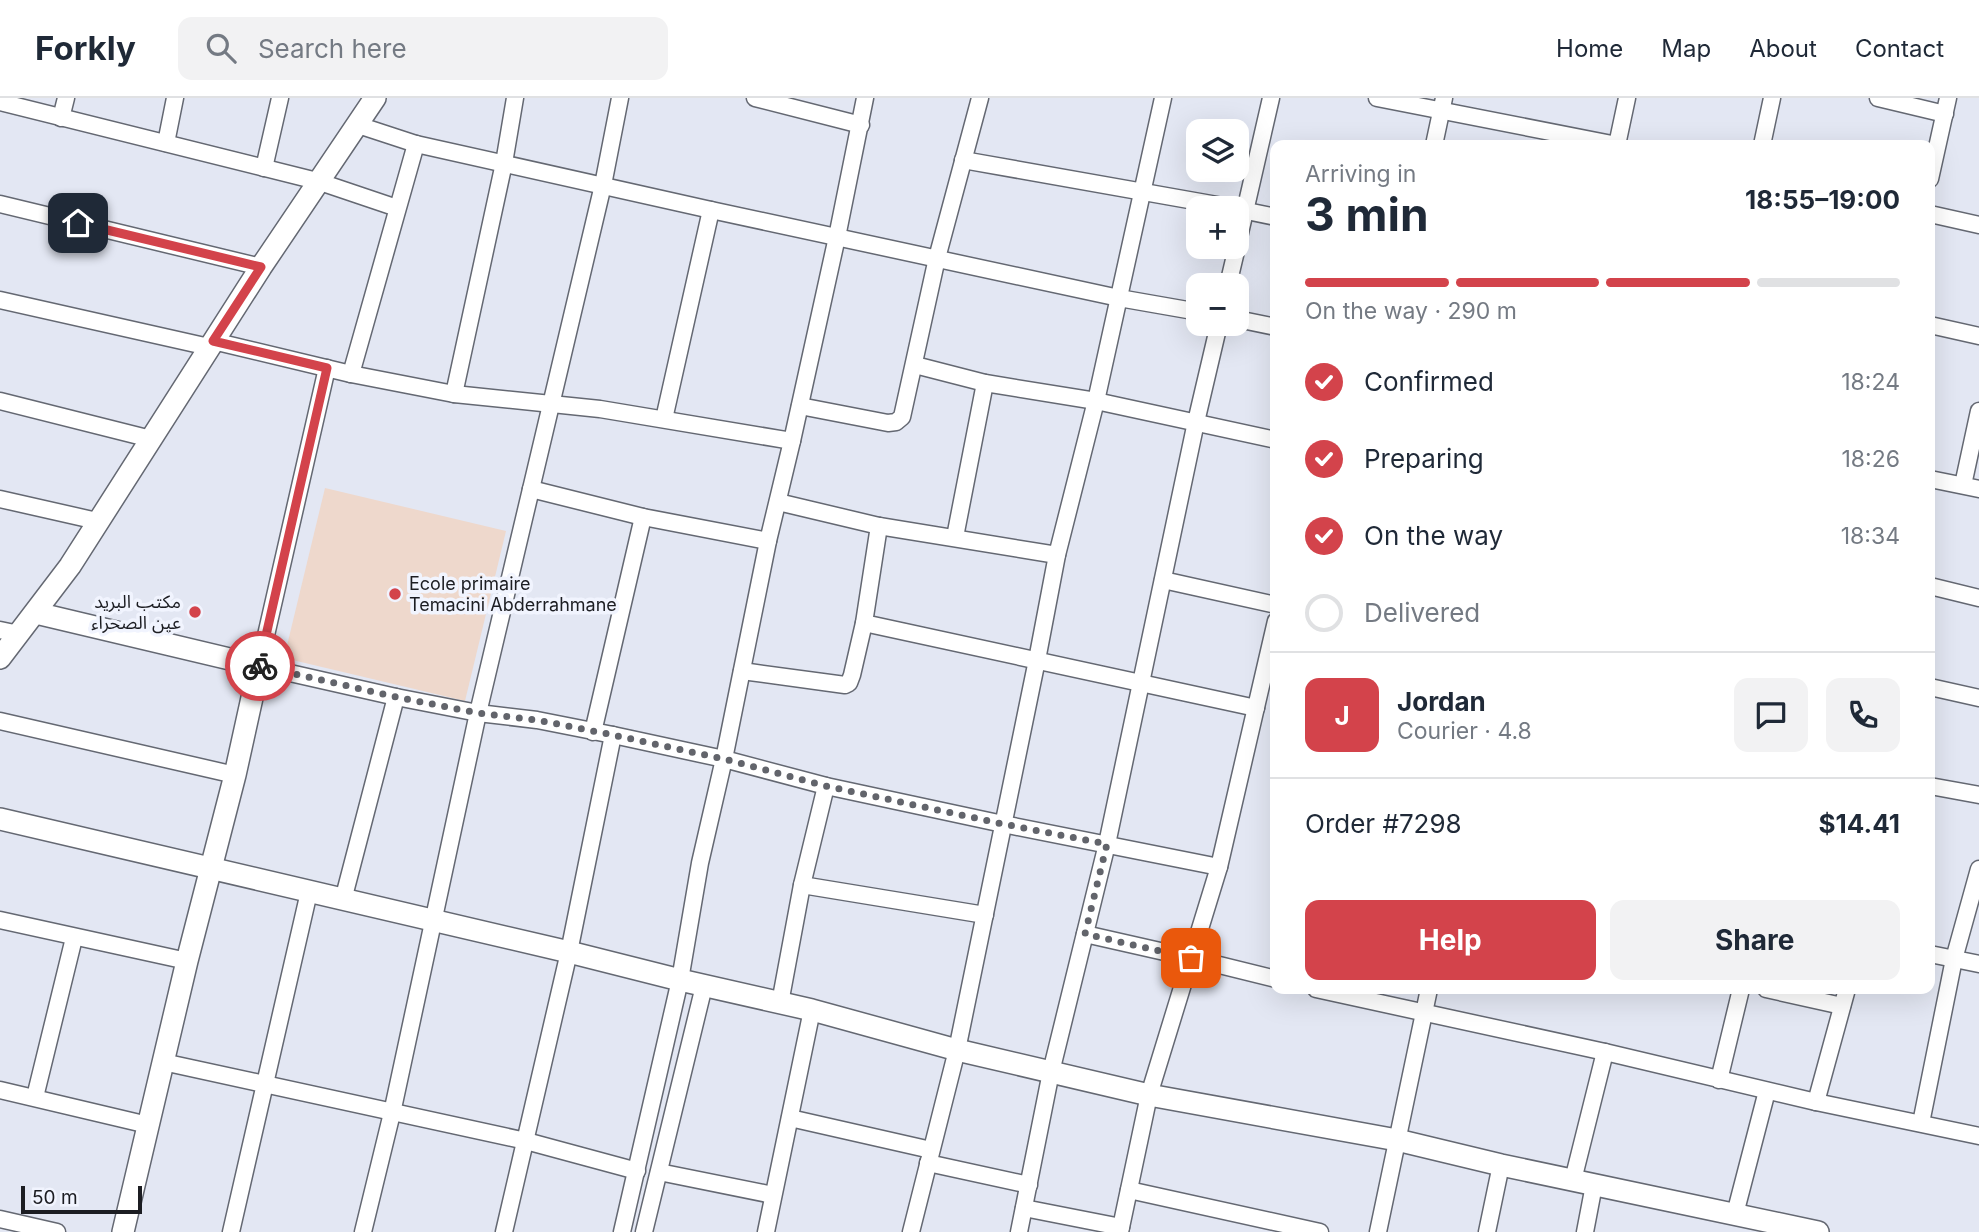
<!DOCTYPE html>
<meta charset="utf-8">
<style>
:root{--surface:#fff;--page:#f2f2f3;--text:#1f2937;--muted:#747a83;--line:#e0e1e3;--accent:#d3434b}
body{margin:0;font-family:Inter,"Noto Sans Arabic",sans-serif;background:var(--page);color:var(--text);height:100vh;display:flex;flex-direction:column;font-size:26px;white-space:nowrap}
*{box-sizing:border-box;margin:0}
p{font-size:23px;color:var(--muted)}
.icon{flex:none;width:38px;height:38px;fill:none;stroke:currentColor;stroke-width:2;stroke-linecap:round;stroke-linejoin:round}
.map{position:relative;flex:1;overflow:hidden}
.sheet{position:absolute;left:1270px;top:42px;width:665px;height:854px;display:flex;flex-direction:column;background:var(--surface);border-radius:14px;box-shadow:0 7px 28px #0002}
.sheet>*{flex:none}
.tools{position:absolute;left:1186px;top:21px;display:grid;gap:14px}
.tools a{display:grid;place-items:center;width:63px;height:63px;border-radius:14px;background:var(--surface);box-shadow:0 7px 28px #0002;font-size:35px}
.scale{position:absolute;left:21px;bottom:18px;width:121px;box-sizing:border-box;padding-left:7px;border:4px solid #1c1d22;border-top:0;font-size:19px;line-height:24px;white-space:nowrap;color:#1c1d22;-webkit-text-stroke:5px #f1f4fe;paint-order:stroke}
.pin{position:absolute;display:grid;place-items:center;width:60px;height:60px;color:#fff;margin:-30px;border-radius:14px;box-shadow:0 4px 10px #0006}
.courier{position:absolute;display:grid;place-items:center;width:70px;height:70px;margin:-35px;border:5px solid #d3434b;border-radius:50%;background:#fff;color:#222;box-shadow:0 2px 9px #0007}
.head em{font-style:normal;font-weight:700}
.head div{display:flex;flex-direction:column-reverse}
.head{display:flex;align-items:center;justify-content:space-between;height:119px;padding:0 35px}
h1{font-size:46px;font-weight:700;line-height:52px}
.bar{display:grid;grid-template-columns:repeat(4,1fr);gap:10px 7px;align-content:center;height:84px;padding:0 35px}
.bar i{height:9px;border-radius:5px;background:var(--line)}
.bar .selected{background:var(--accent)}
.bar p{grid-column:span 4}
.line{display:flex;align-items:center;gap:18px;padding:0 35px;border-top:2px solid var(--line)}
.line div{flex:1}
.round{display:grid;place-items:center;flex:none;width:74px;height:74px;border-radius:14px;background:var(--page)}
ol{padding:0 35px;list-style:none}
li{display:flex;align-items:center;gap:21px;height:77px}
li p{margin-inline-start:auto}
li .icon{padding:7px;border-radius:50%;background:var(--accent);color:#fff;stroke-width:4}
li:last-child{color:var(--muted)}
li i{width:38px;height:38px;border:4px solid var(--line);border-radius:50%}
.cta{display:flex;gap:14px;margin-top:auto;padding:14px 35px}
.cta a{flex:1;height:80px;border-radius:14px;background:var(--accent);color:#fff;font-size:28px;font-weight:700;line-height:80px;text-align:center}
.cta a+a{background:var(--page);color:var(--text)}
header{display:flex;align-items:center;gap:42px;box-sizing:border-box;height:98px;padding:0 35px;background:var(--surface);border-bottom:2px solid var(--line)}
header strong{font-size:33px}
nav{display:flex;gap:38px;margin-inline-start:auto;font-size:24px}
.search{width:490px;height:63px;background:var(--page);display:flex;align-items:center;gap:18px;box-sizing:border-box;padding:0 24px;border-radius:14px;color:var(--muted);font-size:26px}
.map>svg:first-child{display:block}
.education{fill:#eed8cc}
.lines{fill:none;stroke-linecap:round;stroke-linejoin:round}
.street-casing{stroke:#646872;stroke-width:19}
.secondary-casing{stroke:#646872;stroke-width:24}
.street{stroke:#fff;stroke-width:16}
.secondary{stroke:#fff;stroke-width:21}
.done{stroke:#62646b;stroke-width:7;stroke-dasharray:0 12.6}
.route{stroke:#d3434b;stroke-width:9}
.poi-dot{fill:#d3434b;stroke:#f1f4fe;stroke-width:2.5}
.labels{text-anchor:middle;stroke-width:7;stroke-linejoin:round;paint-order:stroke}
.poi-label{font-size:18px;fill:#1c1d22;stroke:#f1f4fe;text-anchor:start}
</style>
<header>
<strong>Forkly</strong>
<div class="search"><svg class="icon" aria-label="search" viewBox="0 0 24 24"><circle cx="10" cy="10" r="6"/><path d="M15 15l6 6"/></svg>Search here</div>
<nav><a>Home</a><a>Map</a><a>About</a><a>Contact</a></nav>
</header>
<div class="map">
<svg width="1979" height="1134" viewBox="0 0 1979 1134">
<rect width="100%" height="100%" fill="#e3e7f3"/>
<!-- education -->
<path class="education" d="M325 390 506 433 465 603 284 560Z"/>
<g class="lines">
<defs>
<g id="street">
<path d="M755 0 861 27"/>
<path d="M1377 0 1617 47"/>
<path d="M1878 0 1945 16"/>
<path d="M0 4 317 83 397 110"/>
<path d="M61 20 66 0"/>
<path d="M358 27 416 46 711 112 1119 200 1199 214"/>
<path d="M166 45 175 0"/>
<path d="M1434 47 1444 0"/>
<path d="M1617 47 1627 0"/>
<path d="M1762 47 1772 0"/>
<path d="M963 62 1234 110"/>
<path d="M264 70 280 0"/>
<path d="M1930 81 1948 0"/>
<path d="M0 106 261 169"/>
<path d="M1237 111 1276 119"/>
<path d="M1930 116 1979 127"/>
<path d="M1237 148 1271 0"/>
<path d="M1228 187 1237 149"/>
<path d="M0 202 209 249"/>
<path d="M1237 221 1276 229"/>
<path d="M1930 227 1979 238"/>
<path d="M213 243 351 276 454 296 600 311 792 343"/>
<path d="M915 267 985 285 1096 303 1276 342"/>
<path d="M327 270 259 568 396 599 478 615 537 622 613 637 724 661 826 688 1003 726 1219 769"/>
<path d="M351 276 416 46"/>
<path d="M454 296 504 65 515 0"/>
<path d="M0 303 151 341"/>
<path d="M800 308 888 325 896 324 902 319 937 160 980 0"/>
<path d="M664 321 711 112"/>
<path d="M1930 381 1979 391"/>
<path d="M1963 387 1979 313"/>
<path d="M531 391 643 419 768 443"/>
<path d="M0 401 97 423"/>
<path d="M778 404 879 428 1057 457"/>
<path d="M879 428 864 525 1256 610"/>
<path d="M955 439 985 285"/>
<path d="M1163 482 1276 507"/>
<path d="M1930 488 1979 500"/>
<path d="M0 532 19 536"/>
<path d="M742 573 845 587 849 585 852 577 864 525"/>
<path d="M1930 589 1979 600"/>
<path d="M0 623 235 677"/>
<path d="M593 634 643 419"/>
<path d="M826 688 802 787 985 817"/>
<path d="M1930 688 1979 697"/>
<path d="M343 802 396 599"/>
<path d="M0 822 187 863"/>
<path d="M1085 836 1191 860 1276 881"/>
<path d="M1930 856 1979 866"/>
<path d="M1316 891 1605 954 1816 1004 1979 1038"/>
<path d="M1766 891 1842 908"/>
<path d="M780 905 802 787"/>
<path d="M163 964 526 1043 637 1073"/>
<path d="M1719 982 1741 891"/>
<path d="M0 992 148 1027"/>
<path d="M35 999 74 840"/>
<path d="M1816 1004 1847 891"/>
<path d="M790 1020 931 1052"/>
<path d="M1921 1025 1954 861 1979 771"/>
<path d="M928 1065 1029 1087"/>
<path d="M659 1074 773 1097"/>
<path d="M1573 1082 1605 954"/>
<path d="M1129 1092 1320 1134"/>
<path d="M1024 1110 1121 1129"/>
<path d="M1735 1116 1767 993"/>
<path d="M0 1121 57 1134"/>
<path d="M231 1134 309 794"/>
<path d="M363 1134 392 1015 478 615 603 87 620 0"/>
<path d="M504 1134 569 854 613 637"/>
<path d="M622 1134 680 882 700 765 724 661 768 443 792 343 837 139 865 0"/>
<path d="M644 1134 704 888"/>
<path d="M766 1134 812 912"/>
<path d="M911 1134 957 952 1037 562 1057 457 1096 303 1163 0"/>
<path d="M1019 1134 1051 974 1107 746 1196 324 1219 226"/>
<path d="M1120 1134 1149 997 1219 769 1276 523"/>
<path d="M1378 1134 1429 891"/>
<path d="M1487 1134 1501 1067"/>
<path d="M1585 1134 1594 1087"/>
</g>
<g id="secondary">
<path d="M36 515 259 568 235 677 187 863 123 1134"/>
<path d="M0 560 70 468 261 169 375 0"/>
<path d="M0 721 569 854 680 882 812 912 957 952 1149 997 1397 1042 1501 1067 1818 1134"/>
</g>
</defs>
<!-- street casing -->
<use href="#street" class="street-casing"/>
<!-- secondary casing -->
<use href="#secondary" class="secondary-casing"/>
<!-- street -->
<use href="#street" class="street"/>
<!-- secondary -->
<use href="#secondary" class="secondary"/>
</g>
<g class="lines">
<!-- done -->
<path class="done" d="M260 568 396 599 478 615 537 622 613 637 724 661 826 688 1003 726 1107 746 1085 836 1191 860"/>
<!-- route -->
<path class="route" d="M78 125 261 169 213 243 327 270 259 568H260"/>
</g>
<!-- markers -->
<g class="poi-dot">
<circle cx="395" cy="496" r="7"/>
<circle cx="195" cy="514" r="7"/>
</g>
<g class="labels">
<!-- poi labels -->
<g class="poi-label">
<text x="409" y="492">Ecole primaire<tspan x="409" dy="21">Temacini Abderrahmane</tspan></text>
<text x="181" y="510" text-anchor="end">مكتب البريد<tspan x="181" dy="21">عين الصحراء</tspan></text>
</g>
</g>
</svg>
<div class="tools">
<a><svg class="icon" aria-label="layers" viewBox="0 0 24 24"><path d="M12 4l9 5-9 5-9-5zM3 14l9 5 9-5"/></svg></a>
<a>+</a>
<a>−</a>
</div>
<div class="scale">50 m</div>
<div class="pin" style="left:1191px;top:860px;background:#ea580c"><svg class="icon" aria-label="bag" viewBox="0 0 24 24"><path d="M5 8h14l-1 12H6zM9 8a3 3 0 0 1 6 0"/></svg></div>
<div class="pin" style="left:78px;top:125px;background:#1f2937"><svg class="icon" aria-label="home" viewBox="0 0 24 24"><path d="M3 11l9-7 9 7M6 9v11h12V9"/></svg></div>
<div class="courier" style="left:260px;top:568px"><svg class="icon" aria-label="bike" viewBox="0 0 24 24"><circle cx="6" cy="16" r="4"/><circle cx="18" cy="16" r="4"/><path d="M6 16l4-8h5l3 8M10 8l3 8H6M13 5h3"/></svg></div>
<section class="sheet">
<div class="head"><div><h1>3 min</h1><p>Arriving in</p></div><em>18:55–19:00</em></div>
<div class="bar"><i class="selected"></i><i class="selected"></i><i class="selected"></i><i></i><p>On the way · 290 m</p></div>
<ol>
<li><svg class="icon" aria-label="check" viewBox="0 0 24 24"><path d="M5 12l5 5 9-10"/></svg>Confirmed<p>18:24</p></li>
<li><svg class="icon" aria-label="check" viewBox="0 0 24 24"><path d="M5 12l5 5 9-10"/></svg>Preparing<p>18:26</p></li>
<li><svg class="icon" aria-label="check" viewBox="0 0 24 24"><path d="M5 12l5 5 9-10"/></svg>On the way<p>18:34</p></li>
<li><i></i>Delivered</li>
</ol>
<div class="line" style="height:126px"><b class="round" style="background:var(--accent);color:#fff">J</b><div><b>Jordan</b><p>Courier · 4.8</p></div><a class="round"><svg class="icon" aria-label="chat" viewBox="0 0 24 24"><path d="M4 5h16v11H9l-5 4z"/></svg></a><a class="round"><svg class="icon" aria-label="phone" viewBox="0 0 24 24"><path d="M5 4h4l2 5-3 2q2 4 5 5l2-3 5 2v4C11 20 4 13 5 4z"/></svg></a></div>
<div class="line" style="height:91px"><div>Order #7298</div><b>$14.41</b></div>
<div class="cta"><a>Help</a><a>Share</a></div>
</section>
</div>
